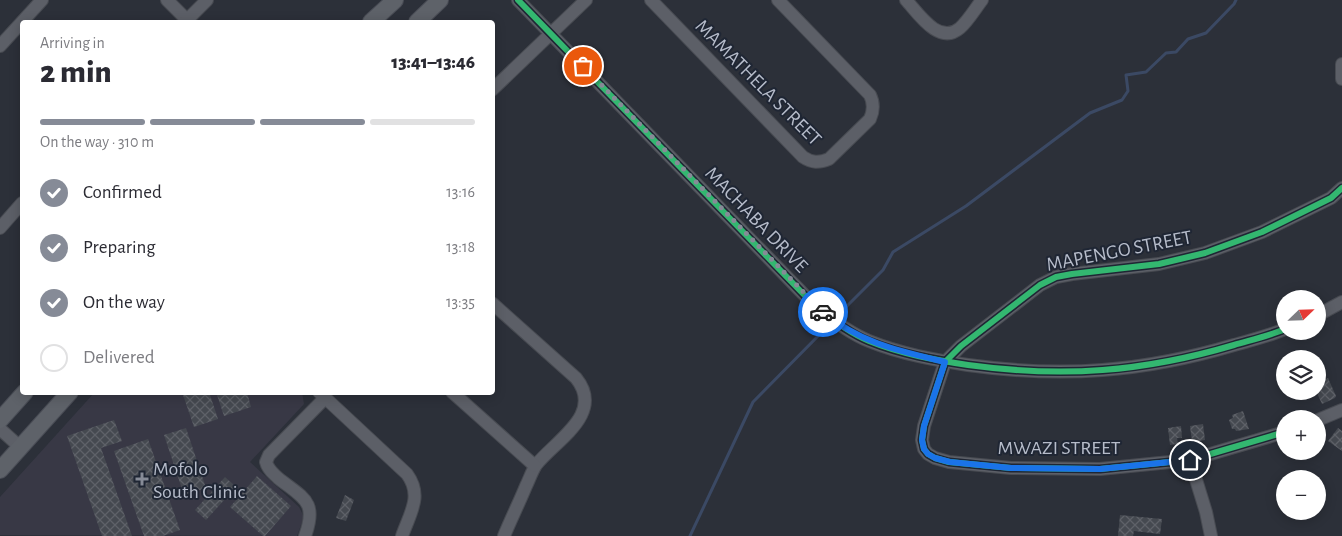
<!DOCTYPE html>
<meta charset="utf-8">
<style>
:root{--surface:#fff;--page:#f7f7f7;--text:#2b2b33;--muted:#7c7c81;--line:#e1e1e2;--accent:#868b97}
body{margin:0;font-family:"Alegreya Sans",sans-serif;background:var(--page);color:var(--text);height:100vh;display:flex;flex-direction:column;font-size:19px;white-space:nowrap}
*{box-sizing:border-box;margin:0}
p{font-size:16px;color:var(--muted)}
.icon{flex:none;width:28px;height:28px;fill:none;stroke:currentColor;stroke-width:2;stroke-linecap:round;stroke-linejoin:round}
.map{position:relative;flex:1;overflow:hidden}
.drawer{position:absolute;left:20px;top:20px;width:475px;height:375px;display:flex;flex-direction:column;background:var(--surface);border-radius:5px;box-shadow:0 2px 12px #0003}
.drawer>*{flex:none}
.needle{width:32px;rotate:67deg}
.controls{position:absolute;left:1276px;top:290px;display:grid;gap:10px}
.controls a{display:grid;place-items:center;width:50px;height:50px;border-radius:50%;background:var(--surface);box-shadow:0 2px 12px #0003;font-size:25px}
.pin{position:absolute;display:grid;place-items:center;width:42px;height:42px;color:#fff;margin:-21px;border:2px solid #fff;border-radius:50%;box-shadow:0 1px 5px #0007}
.courier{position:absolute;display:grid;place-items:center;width:50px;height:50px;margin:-25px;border:4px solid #1a73e8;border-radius:50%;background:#fff;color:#222;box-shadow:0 1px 6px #0007}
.overview em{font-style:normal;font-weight:800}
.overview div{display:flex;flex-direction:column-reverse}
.overview{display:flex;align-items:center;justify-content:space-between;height:85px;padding:0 20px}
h1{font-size:32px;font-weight:800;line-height:38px}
.bar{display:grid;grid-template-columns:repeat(4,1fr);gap:8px 5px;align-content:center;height:60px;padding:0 20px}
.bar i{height:6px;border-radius:4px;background:var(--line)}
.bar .current{background:var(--accent)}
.bar p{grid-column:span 4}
ol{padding:0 20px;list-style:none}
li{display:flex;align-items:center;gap:15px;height:55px}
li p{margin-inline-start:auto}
li .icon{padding:5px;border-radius:50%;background:var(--accent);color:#fff;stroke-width:4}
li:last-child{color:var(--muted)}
li i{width:28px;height:28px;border:2px solid var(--line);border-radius:50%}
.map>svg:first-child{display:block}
.medical{fill:#383845}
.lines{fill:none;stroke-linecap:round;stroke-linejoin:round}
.stream{stroke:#3b4964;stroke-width:3}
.building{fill:url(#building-cross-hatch)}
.minor-casing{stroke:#484b52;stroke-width:14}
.major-casing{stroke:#4a4d56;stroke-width:18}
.minor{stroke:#5c5f67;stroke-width:12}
.major{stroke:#5e6269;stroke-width:16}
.cycleway-casing{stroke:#1f2634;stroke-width:9}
.cycleway{stroke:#33b770;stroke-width:6}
.done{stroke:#868b97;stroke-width:5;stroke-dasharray:0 9}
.route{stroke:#1a73e8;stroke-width:6}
.poi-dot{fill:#868b97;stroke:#1f2634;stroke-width:2}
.labels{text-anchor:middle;stroke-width:4;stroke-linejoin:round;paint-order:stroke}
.street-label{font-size:20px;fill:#b6bcca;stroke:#1f2634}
.poi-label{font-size:20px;fill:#b6bcca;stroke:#1f2634;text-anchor:start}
</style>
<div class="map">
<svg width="1342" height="536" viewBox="0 0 1342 536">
<defs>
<pattern id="building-cross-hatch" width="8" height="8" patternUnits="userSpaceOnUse" patternTransform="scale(1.25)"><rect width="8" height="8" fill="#454950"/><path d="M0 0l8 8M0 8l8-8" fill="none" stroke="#5e6168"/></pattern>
</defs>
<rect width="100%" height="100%" fill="#2c3039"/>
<!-- medical -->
<path class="medical" d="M302 392 304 404 250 462 299 507 304 517 297 536 0 535V497L94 393Z"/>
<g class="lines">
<!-- stream -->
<g class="stream">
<path d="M844 309 883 270 893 252 966 206 1090 113 1122 100 1128 91 1126 75 1146 72 1166 53 1176 52 1188 39 1206 33 1234 4 1236 0"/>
<path d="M690 536 753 402 824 330"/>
</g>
</g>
<!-- building -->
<g class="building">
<path d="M1328 378 1336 396 1335 398 1322 404 1316 391H1318L1319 385 1318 383Z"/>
<path d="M182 392H209L218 419 194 427Z"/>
<path d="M216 392H247L251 407 224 416Z"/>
<path d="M1243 411 1249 429 1236 431 1235 429H1232L1229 420 1233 418 1232 415Z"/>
<path d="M114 420 122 441 101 448 132 536H102L67 436Z"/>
<path d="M1203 424 1205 440 1192 442 1190 426Z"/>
<path d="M1181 426 1182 438H1177L1178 444 1170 445 1168 428Z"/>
<path d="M186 428 206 488 184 495 164 435Z"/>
<path d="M1338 428 1342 431V451L1328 441Z"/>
<path d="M148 439 180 530 163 536H144L114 451Z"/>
<path d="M257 476 291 506 265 536H263L230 507Z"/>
<path d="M225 477 236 487 206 520 195 510Z"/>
<path d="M345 495 354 500 346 521 336 518Z"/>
<path d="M1120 515 1162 519 1160 534 1134 531 1133 536H1118Z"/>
</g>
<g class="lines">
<defs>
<g id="minor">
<path d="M167 0 187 20"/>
<path d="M518 0 815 306C831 319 849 333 869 341 901 354 935 360 968 365 1063 378 1143 372 1234 345 1251 340 1269 336 1285 329"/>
<path d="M651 0 803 157C812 163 819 163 829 159L870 119C874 110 874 103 870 95L778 0"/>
<path d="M906 0C918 13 939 46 960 28 968 21 975 9 982 0"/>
<path d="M185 22 207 0"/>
<path d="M0 46 42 0"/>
<path d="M1342 64V79"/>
<path d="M492 90 586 0"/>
<path d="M0 228 22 203"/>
<path d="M492 303 576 378C605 414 556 440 536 465 532 471 529 480 526 486 519 503 511 519 504 536"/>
<path d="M1318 315 1342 302"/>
<path d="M319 392 407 474C423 496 410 513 402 536"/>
<path d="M452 392 535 466"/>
<path d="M1318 420 1342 410"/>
<path d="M0 429 20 447"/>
<path d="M1285 432 1190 460 1100 469 1011 468 949 462 935 458 928 454 924 449 922 440 924 426 945 362 961 346 1040 285 1056 277 1072 274 1159 264 1205 253 1262 232 1331 198 1342 188"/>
<path d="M1190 460 1206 512 1211 536"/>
<path d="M305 536C318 501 303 498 278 478 273 473 268 470 266 462L269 455 325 398"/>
</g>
<g id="major">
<path d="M371 22 395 0"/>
<path d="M417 22 440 0"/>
<path d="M0 420 25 392"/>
<path d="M0 470 70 392"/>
</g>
</defs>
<!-- minor casing -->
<use href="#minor" class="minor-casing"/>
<!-- major casing -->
<use href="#major" class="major-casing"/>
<!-- minor -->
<use href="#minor" class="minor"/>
<!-- major -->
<use href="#major" class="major"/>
<defs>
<g id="cycleway">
<path d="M518 0 815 306C831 319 849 333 869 341 901 354 935 360 968 365 1063 378 1143 372 1234 345 1251 340 1269 336 1285 329"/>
<path d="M1285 432 1190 460 1100 469 1011 468 949 462 935 458 928 454 924 449 922 440 924 426 945 362 961 346 1040 285 1056 277 1072 274 1159 264 1205 253 1262 232 1331 198 1342 188"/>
</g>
</defs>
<!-- cycleway casing -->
<use href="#cycleway" class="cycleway-casing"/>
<!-- cycleway -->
<use href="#cycleway" class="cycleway"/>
</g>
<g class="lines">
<!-- done -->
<path class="done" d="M583 66 823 312"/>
<!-- route -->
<path class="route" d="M823 312C860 343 899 351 945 362L924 426 922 440 924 449 928 454 935 458 950 462 1011 468 1100 469 1190 460"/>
</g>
<!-- markers -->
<path class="poi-dot" d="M139.5 471.5h5v5h5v5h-5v5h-5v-5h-5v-5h5z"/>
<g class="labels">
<!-- street labels -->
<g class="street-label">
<text transform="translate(759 82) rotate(45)" y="7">MAMATHELA STREET</text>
<text transform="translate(757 219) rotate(46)" y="7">MACHABA DRIVE</text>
<text transform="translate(1119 250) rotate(-11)" y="7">MAPENGO STREET</text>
<text x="1059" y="454">MWAZI STREET</text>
</g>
<!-- poi labels -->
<g class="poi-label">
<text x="153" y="475">Mofolo<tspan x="153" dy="23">South Clinic</tspan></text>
</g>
</g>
</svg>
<div class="controls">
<a><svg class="needle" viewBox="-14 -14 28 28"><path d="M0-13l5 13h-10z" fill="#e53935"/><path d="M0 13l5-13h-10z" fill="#7c7c81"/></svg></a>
<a><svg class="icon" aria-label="layers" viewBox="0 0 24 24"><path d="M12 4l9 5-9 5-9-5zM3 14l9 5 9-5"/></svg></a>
<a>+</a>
<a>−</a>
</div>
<div class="pin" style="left:583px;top:66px;background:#ea580c"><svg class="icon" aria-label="bag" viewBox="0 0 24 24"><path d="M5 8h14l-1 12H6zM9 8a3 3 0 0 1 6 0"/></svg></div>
<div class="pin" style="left:1190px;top:460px;background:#1f2937"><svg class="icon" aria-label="home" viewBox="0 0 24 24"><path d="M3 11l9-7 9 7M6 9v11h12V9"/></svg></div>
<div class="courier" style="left:823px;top:312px"><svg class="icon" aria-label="car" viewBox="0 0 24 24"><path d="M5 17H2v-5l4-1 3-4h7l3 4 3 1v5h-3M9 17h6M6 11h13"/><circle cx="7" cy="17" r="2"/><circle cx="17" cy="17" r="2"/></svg></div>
<section class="drawer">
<div class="overview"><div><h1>2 min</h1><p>Arriving in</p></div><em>13:41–13:46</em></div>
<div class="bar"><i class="current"></i><i class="current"></i><i class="current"></i><i></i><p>On the way · 310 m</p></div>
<ol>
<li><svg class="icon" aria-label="check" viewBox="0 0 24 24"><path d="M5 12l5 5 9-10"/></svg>Confirmed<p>13:16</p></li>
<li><svg class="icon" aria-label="check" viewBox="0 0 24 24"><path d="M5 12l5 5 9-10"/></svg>Preparing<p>13:18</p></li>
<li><svg class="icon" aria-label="check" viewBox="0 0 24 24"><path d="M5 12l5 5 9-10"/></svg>On the way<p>13:35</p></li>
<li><i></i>Delivered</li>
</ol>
</section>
</div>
